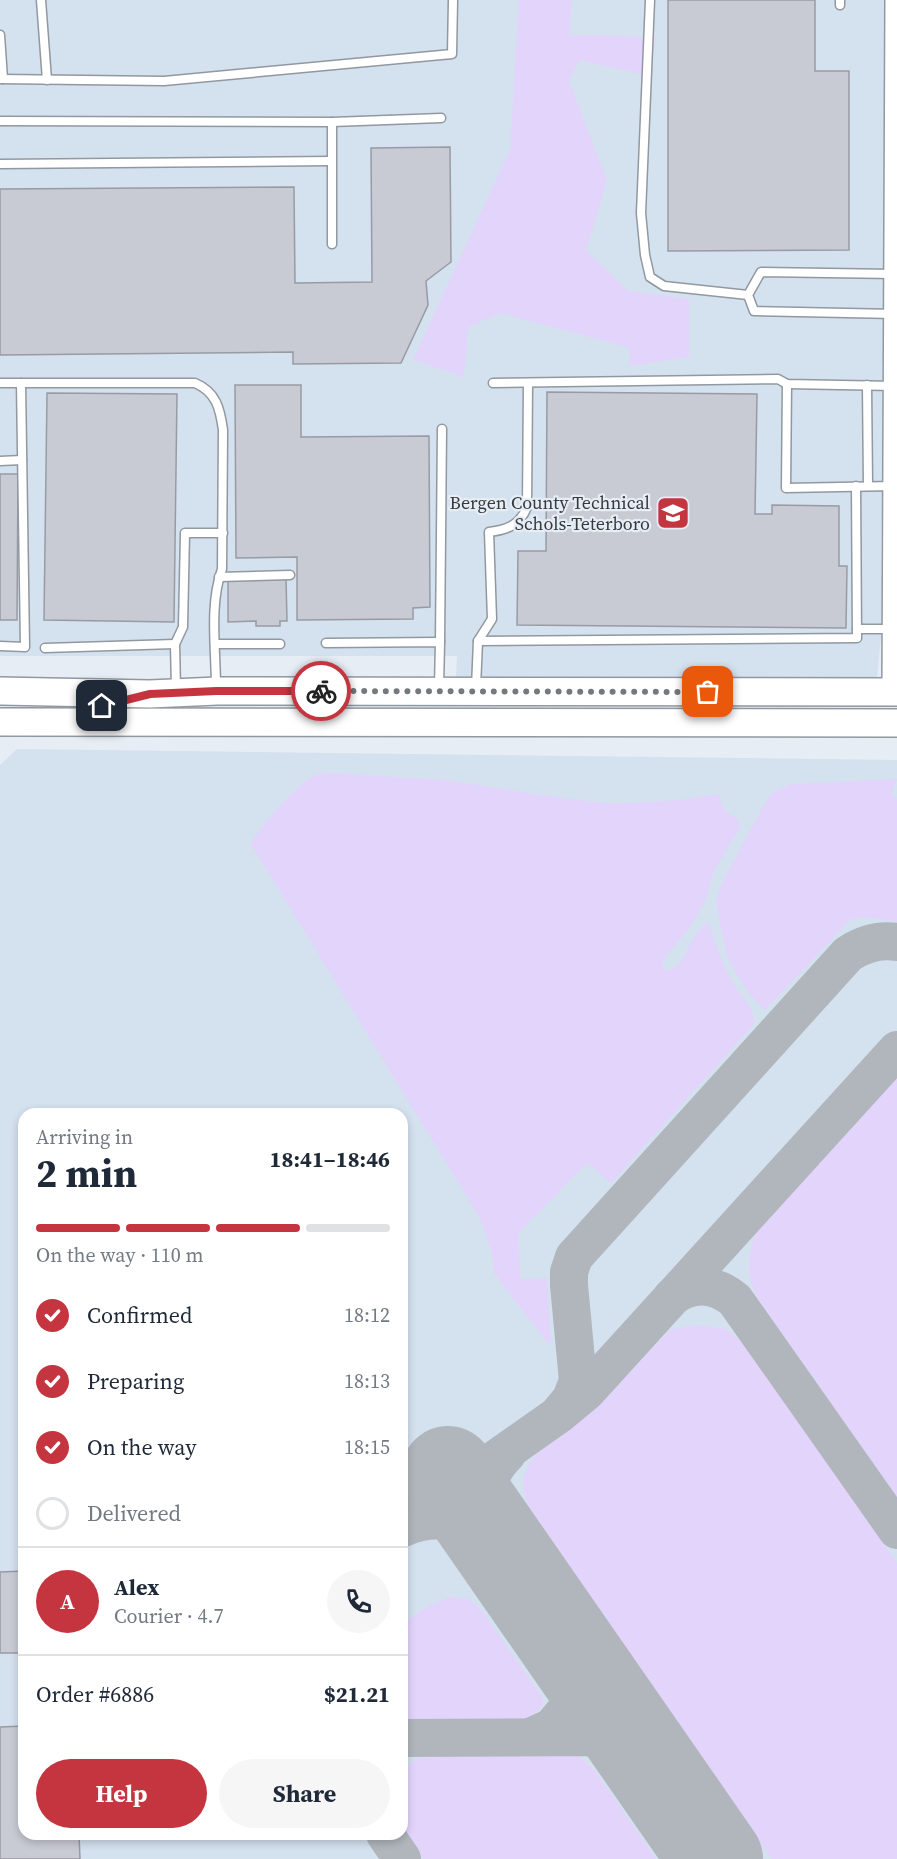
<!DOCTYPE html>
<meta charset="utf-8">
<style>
:root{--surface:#fff;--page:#f6f6f7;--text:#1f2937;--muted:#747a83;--line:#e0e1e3;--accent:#c5353f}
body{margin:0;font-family:"Source Serif 4",serif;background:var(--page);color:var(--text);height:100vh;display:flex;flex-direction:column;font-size:22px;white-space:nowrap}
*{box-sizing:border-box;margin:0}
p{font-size:20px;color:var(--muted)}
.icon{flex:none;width:33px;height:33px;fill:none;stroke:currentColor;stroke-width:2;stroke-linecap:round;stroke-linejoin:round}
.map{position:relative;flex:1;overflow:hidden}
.panel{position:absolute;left:18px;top:1108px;width:390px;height:732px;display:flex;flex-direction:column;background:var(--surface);border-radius:18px;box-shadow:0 3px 9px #0003}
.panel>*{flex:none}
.pin{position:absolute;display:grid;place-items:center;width:51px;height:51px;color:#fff;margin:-26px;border-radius:12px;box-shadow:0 3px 9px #0006}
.courier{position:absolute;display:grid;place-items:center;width:60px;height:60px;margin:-30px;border:4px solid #c5353f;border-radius:50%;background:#fff;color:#222;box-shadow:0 2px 8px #0007}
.summary em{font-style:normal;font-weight:700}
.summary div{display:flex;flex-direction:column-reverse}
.summary{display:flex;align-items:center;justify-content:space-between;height:102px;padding:0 18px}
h1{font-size:39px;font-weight:700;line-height:45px}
.bar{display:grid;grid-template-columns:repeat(4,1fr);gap:9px 6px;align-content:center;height:72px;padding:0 18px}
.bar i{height:8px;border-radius:4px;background:var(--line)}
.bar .current{background:var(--accent)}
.bar p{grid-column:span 4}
.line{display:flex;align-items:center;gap:15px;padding:0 18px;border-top:2px solid var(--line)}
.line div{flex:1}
.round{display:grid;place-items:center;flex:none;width:63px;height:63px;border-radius:32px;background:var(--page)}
ol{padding:0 18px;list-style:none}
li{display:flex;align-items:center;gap:18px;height:66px}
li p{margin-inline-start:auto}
li .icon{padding:6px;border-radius:50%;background:var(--accent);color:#fff;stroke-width:4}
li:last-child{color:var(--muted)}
li i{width:33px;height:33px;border:3px solid var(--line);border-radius:50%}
.action{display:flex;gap:12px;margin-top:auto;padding:12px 18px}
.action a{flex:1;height:69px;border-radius:36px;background:var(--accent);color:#fff;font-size:24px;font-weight:700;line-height:69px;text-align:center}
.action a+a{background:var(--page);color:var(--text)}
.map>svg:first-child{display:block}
.built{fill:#d4e1ef;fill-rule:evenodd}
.green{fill:#e3d4fc}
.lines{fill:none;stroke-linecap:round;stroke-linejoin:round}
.taxiway{stroke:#b0b6bc;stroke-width:38}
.runway{stroke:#b0b6bc;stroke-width:94}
.building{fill:#c8cad4;stroke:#999ba4;stroke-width:1.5}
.service-casing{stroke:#91989f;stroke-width:11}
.tertiary-casing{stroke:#91989f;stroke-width:24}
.trunk-casing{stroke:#91989f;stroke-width:30}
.service{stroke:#fff;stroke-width:8}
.tertiary{stroke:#fff;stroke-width:21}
.trunk{stroke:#fff;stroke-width:27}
.done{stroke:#74797d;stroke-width:6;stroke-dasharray:0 10.8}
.route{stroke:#c5353f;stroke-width:8}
.labels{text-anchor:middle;stroke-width:4.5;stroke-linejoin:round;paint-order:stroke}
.poi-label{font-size:18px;fill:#373a3d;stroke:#e6edf5;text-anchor:end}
</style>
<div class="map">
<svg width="897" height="1859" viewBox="0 0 897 1859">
<rect width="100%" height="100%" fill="#e6edf5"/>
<!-- built -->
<g class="built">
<path d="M0 0H897L895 363 882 365 886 399 881 545 883 617 877 678 456 677 457 656H0Z"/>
<path d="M17 749 897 760V1859H0V765ZM24 1114H402V1834H24Z"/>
</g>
<!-- green -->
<g class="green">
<path d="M519 0H572L569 35 656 37 649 76 579 60 569 81 607 181 586 250 628 291 689 299V357L629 366 630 348 501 313 468 327 464 377 413 360 510 150Z"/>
<path d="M330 773 453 781 539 795 613 804 679 800 720 794C720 808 726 813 738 819L740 827 714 871 705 901 689 929 667 954 662 964 664 970C690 972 684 935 709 923 714 942 721 960 730 978 737 993 755 1006 754 1024L611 1183 587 1163 520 1231 518 1238 521 1279 547 1278 551 1347 494 1273 492 1253 480 1218 251 844C261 826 294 787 312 777 317 774 325 774 330 773Z"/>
<path d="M897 779C894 786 891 787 893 796L897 799V922L864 917 851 919 765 1010 747 991 727 957 716 901 721 885 764 805 772 793 791 784Z"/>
<path d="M897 1077V1497L760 1302C745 1278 746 1254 758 1229Z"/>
<path d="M696 1325 726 1329 748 1348 897 1563V1859H772L530 1511 523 1489 524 1475 533 1458 542 1447 569 1430 601 1403 670 1330Z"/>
<path d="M450 1597 469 1599 482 1611 544 1700C540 1712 531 1718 518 1719H402V1624L427 1607Z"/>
<path d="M557 1751 570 1753 580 1757 595 1771 656 1859H423L402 1829V1772L416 1759 425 1755Z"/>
</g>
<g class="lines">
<!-- taxiway -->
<g class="taxiway">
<path d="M672 1297C693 1281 716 1284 735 1300L897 1530"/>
<path d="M561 1411 571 1399 578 1381 569 1285V1272L574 1257 848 954C863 944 878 939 897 942"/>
<path d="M402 1525 558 1415 587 1391 897 1050"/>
<path d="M403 1528C442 1511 465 1525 498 1545"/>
<path d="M494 1541C482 1509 481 1479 507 1454"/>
<path d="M530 1737 552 1727 567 1709 575 1683 567 1646"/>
<path d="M402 1738 596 1737 627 1751 659 1778"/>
<path d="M385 1834 402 1859"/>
</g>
<!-- runway -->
<path class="runway" d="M448 1473 716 1859"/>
</g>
<!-- building -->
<g class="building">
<path d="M668 0H815V71H849V250L668 251Z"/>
<path d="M450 147 451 262 426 281 428 305 401 363 293 364V352L0 355V189L294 187 295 283 372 282 371 148Z"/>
<path d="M235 385H301V437L429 436 430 607 413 608V619L297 620V557L236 558Z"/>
<path d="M547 392 757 394 755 514H772V505L839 506V566H847L846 628 517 625 518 551H546Z"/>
<path d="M47 393 177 394 174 622 44 620Z"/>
<path d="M0 474H18L17 620H0Z"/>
<path d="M286 578 287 621H280V626H256V621L228 622V579Z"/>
<path d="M24 1571V1653H0V1572Z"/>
<path d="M24 1726V1834H79L80 1859H0V1727Z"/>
</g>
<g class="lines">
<defs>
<g id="service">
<path d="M41 0 47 80"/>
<path d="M650 0 641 213 645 255 650 277 664 286 748 295"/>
<path d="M840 0V5"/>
<path d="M0 35 3 79"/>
<path d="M0 79 164 81 452 54 453 0"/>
<path d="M0 121 332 122 441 118"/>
<path d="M332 122V244"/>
<path d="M0 164 331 161"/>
<path d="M894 274 761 272 748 295 754 311 895 314"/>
<path d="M0 383H21L25 647 0 646"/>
<path d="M21 383H195C216 392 220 408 223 430L222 569C209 605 216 649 216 688"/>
<path d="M493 383 778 379 787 384 894 386"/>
<path d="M787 384 786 488 894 486"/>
<path d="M867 385 868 486"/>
<path d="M0 461 22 460"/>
<path d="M219 577 290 575"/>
<path d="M857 629H894"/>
<path d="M478 641 857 638 856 486"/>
<path d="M440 642 442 429"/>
<path d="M326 643 440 642 439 687"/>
<path d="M215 644H280"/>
<path d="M45 648 175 644"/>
<path d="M476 687 478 641 492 619 489 532C507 530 520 525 527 507L528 383"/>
<path d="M176 689 175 644 183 627 185 533H223"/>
</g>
<path id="tertiary" d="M893 692 896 0"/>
<g id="trunk">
<path d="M0 691 150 694 217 691 897 692"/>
<path d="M0 722 897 723"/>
</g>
</defs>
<!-- service casing -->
<use href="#service" class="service-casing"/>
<!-- tertiary casing -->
<use href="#tertiary" class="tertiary-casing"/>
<!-- trunk casing -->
<use href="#trunk" class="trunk-casing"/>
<!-- service -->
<use href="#service" class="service"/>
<!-- tertiary -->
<use href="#tertiary" class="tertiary"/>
<!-- trunk -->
<use href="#trunk" class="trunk"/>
</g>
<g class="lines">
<!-- done -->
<path class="done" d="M321 691 708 692"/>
<!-- route -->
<path class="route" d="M102 706 150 694 216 691H321"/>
</g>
<!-- icons -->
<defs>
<symbol id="school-square" viewBox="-11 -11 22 22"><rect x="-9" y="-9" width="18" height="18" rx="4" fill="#c5353f" stroke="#e6edf5"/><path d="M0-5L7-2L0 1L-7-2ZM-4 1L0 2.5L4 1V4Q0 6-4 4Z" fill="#fff"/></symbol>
</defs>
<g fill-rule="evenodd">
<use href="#school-square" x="654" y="494" width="38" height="38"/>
</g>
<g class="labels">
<!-- poi labels -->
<g class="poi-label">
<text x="650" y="509">Bergen County Technical<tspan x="650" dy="21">Schols-Teterboro</tspan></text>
</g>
</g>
</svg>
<div class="pin" style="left:708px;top:692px;background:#ea580c"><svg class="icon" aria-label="bag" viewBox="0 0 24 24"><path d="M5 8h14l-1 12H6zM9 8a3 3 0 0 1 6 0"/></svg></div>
<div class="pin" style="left:102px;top:706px;background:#1f2937"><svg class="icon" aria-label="home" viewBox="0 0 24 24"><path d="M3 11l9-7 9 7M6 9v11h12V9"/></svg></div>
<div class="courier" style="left:321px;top:691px"><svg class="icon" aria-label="bike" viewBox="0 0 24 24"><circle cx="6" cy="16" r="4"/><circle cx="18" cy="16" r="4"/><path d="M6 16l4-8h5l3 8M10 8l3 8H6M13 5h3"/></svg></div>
<section class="panel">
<div class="summary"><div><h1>2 min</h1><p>Arriving in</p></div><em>18:41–18:46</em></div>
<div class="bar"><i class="current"></i><i class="current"></i><i class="current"></i><i></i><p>On the way · 110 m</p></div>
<ol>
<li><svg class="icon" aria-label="check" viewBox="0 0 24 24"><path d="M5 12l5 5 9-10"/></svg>Confirmed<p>18:12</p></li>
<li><svg class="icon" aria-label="check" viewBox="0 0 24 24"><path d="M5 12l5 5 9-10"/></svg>Preparing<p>18:13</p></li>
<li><svg class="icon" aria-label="check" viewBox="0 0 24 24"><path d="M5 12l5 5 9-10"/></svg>On the way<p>18:15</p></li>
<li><i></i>Delivered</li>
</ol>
<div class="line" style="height:108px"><b class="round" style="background:var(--accent);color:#fff">A</b><div><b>Alex</b><p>Courier · 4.7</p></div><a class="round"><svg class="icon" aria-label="phone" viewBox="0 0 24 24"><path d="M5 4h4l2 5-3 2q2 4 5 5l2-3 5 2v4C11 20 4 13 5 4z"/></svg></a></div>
<div class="line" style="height:78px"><div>Order #6886</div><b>$21.21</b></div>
<div class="action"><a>Help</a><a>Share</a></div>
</section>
</div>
